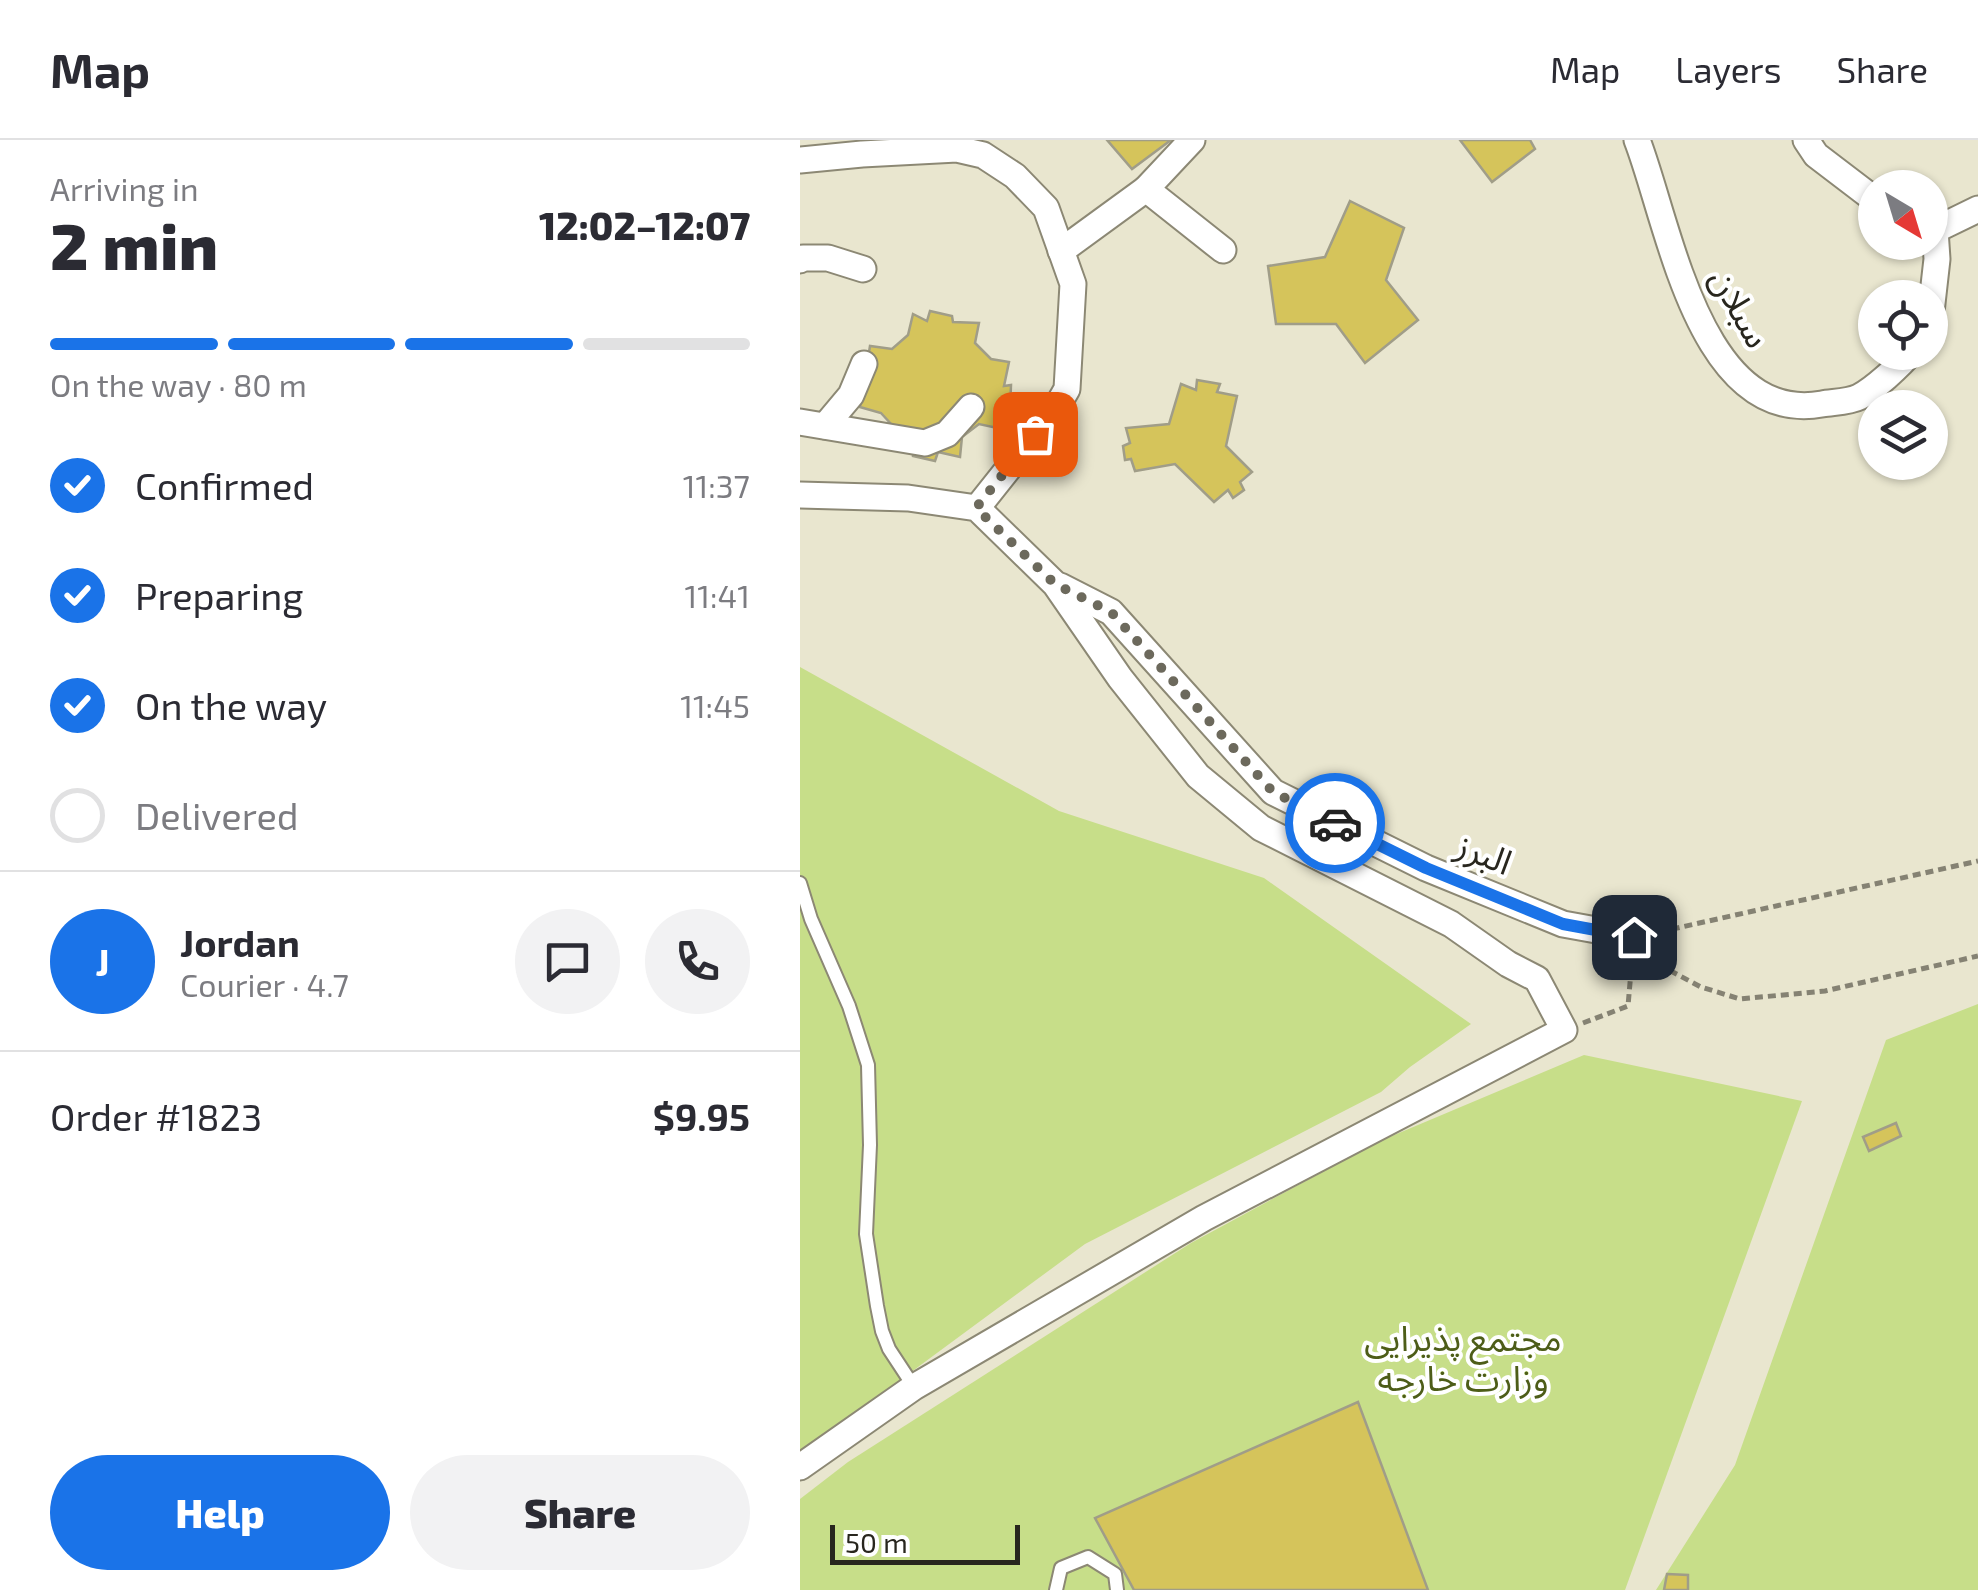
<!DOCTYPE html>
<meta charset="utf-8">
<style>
:root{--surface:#fff;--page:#f2f2f3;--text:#2b2b33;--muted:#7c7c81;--line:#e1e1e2;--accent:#1a73e8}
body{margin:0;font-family:"Exo 2","Noto Sans Arabic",sans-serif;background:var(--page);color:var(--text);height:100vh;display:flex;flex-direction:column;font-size:38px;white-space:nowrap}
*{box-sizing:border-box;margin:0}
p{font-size:32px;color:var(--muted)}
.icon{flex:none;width:55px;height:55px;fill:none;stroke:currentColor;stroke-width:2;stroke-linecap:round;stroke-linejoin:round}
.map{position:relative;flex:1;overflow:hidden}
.drawer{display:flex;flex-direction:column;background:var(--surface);width:800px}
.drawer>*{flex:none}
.needle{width:65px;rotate:142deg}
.controls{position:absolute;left:1058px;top:30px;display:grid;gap:20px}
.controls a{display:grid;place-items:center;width:90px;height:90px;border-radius:50%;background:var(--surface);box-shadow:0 2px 8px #0004;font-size:50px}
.scale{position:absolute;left:30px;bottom:25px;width:190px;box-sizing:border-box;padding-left:10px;border:5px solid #28261e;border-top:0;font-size:28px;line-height:35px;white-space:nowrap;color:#28261e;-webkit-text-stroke:8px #fff;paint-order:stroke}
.pin{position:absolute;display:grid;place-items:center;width:85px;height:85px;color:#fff;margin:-42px;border-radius:20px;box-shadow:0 5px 15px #0006}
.courier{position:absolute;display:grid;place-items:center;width:100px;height:100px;margin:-50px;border:8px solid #1a73e8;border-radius:50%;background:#fff;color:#222;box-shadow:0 2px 12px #0007}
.headline em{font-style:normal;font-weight:800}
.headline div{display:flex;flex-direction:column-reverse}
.headline{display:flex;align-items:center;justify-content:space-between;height:170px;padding:0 50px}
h1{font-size:65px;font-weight:800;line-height:75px}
.bar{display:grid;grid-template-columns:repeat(4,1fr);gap:15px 10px;align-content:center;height:120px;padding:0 50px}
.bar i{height:12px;border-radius:8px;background:var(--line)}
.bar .active{background:var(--accent)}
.bar p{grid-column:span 4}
.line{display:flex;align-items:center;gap:25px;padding:0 50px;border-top:2px solid var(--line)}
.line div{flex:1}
.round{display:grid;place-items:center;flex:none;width:105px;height:105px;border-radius:52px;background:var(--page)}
ol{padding:0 50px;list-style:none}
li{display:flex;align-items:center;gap:30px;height:110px}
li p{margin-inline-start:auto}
li .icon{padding:10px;border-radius:50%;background:var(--accent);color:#fff;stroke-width:4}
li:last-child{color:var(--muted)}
li i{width:55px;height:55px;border:5px solid var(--line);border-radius:50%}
.cta{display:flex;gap:20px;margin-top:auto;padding:20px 50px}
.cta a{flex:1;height:115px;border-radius:60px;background:var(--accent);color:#fff;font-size:40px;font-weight:800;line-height:115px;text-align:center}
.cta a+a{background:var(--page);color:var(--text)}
header{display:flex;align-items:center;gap:60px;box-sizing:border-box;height:140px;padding:0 50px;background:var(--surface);border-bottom:2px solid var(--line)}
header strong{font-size:48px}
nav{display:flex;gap:55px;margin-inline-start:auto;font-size:35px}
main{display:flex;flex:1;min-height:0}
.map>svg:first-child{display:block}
.green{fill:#c7de89}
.building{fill:#d5c45b;stroke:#a09d88;stroke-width:2.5}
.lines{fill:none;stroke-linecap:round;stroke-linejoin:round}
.lane-casing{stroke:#8c8874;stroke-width:16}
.street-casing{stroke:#8c8874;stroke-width:29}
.path{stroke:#858273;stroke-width:5;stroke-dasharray:8 5;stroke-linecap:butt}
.lane{stroke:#fff;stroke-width:12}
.street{stroke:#fff;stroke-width:25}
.done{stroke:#6c695c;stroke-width:10;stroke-dasharray:0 18}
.route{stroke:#1a73e8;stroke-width:12}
.labels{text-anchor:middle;stroke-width:8;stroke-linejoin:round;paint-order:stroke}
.street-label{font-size:35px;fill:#28261e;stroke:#fff}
.park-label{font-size:35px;fill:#4d5d18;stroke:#fff}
</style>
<header>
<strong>Map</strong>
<nav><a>Map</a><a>Layers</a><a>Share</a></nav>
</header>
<main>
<section class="drawer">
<div class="headline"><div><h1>2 min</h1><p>Arriving in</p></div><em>12:02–12:07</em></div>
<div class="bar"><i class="active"></i><i class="active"></i><i class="active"></i><i></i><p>On the way · 80 m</p></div>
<ol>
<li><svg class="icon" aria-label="check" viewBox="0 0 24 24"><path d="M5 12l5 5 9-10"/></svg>Confirmed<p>11:37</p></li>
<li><svg class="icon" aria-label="check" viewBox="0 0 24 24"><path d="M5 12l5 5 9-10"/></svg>Preparing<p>11:41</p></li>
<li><svg class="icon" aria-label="check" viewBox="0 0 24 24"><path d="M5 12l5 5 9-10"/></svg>On the way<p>11:45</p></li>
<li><i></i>Delivered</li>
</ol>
<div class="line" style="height:180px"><b class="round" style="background:var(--accent);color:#fff">J</b><div><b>Jordan</b><p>Courier · 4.7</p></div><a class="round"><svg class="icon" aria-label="chat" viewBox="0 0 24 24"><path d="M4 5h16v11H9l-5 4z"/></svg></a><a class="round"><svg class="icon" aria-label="phone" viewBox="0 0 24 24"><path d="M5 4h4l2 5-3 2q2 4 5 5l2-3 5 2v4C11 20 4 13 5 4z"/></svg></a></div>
<div class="line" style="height:130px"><div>Order #1823</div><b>$9.95</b></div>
<div class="cta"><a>Help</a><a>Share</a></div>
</section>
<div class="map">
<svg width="1178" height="1450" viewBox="0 0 1178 1450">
<rect width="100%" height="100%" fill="#e9e6cf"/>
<!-- green -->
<g class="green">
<path d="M0 527 259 671 464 738 671 884 610 927 581 952 285 1104 0 1314Z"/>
<path d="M1178 864V1450H856L935 1325 1086 900Z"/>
<path d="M784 915 1002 961 825 1450H0V1359L48 1322 391 1103 580 1001Z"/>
</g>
<!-- building -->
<g class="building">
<path d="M307 0H371L332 29Z"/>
<path d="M660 0H730L735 9 692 42Z"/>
<path d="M550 61 604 88 586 140 618 180 565 223 536 184H476L468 126 525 117Z"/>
<path d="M130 171 152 176 153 182 179 183 175 203 191 219 209 222 204 246 211 245 210 271 204 269 202 289 179 284 162 297 160 317 138 312 135 321 113 316V308L81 273 60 267 70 206 92 209 108 195 113 174 127 181Z"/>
<path d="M397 240 420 244 417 252 437 256 426 306 452 332 440 342 444 350 433 358 428 350 414 362 375 324 335 331 331 319 325 320 323 306 330 303 326 288 369 284 381 244 396 250Z"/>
<path d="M1096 983 1101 996 1069 1011 1063 997Z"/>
<path d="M558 1262 628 1450H334L295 1378Z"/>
<path d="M867 1434 888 1435V1450H864Z"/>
</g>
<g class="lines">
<defs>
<g id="lane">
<path d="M0 743 11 779 49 866 68 925 70 1005 66 1094 77 1166 82 1191 89 1209 114 1247"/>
<path d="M256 1450 261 1428 288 1417 315 1434 317 1450"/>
</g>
<g id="street">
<path d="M837 0C869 82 899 286 1022 264 1033 262 1049 262 1059 257 1073 250 1101 225 1111 212"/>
<path d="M1006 0 1016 15 1075 60"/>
<path d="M0 20 62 14 157 9 183 15 215 36 246 68 273 144 267 249 255 270 177 368"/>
<path d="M346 49 392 0"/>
<path d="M1135 90 1178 69"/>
<path d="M261 111 346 49 423 110"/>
<path d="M0 120 3 118H28L63 129"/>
<path d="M1130 181 1137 119 1135 90"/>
<path d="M0 282 125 303 147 294 171 267"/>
<path d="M25 286 51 255 64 224"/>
<path d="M0 355 108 358 177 368 255 444 320 538 398 636 461 688 651 784 708 824 737 839 764 890 404 1078 114 1247 0 1327"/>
<path d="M260 446 311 472 473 652 626 728 763 784 835 797"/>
</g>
</defs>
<!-- lane casing -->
<use href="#lane" class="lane-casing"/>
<!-- street casing -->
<use href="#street" class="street-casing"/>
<!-- path -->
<g class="path">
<path d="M859 792 1178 721"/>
<path d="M851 813 865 828 901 847 940 859 1025 851 1178 816"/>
<path d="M783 883 828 866 832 820"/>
</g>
<!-- lane -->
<use href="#lane" class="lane"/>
<!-- street -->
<use href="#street" class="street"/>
</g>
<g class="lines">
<!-- done -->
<path class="done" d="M235 294 176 368 255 444 311 472 473 652 535 683"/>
<!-- route -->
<path class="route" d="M535 683 626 728 763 784 834 797"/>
</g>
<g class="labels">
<!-- street labels -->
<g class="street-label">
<text transform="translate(940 168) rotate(61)" y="12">سبلان</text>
<text transform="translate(684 714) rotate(22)" y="12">البرز</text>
</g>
<!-- park labels -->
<g class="park-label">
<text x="663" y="1211">مجتمع پذیرایی<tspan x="663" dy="40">وزارت خارجه</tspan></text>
</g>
</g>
</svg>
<div class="controls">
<a><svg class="needle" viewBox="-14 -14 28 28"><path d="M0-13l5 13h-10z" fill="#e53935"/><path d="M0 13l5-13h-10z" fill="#7c7c81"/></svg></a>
<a><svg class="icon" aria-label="locate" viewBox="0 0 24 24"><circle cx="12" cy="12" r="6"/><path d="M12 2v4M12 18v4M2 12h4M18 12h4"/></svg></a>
<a><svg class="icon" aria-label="layers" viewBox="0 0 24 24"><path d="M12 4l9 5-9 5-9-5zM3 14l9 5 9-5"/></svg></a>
</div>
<div class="scale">50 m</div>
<div class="pin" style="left:235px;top:294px;background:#ea580c"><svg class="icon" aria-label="bag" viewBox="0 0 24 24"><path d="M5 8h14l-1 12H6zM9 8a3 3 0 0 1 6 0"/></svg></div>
<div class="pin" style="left:834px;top:797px;background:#1f2937"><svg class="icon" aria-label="home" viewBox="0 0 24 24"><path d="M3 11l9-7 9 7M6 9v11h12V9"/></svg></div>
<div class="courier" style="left:535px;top:683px"><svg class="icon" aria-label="car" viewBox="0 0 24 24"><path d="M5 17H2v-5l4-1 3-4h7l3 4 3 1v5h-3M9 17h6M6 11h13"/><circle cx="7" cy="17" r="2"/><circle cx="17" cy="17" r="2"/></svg></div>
</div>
</main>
